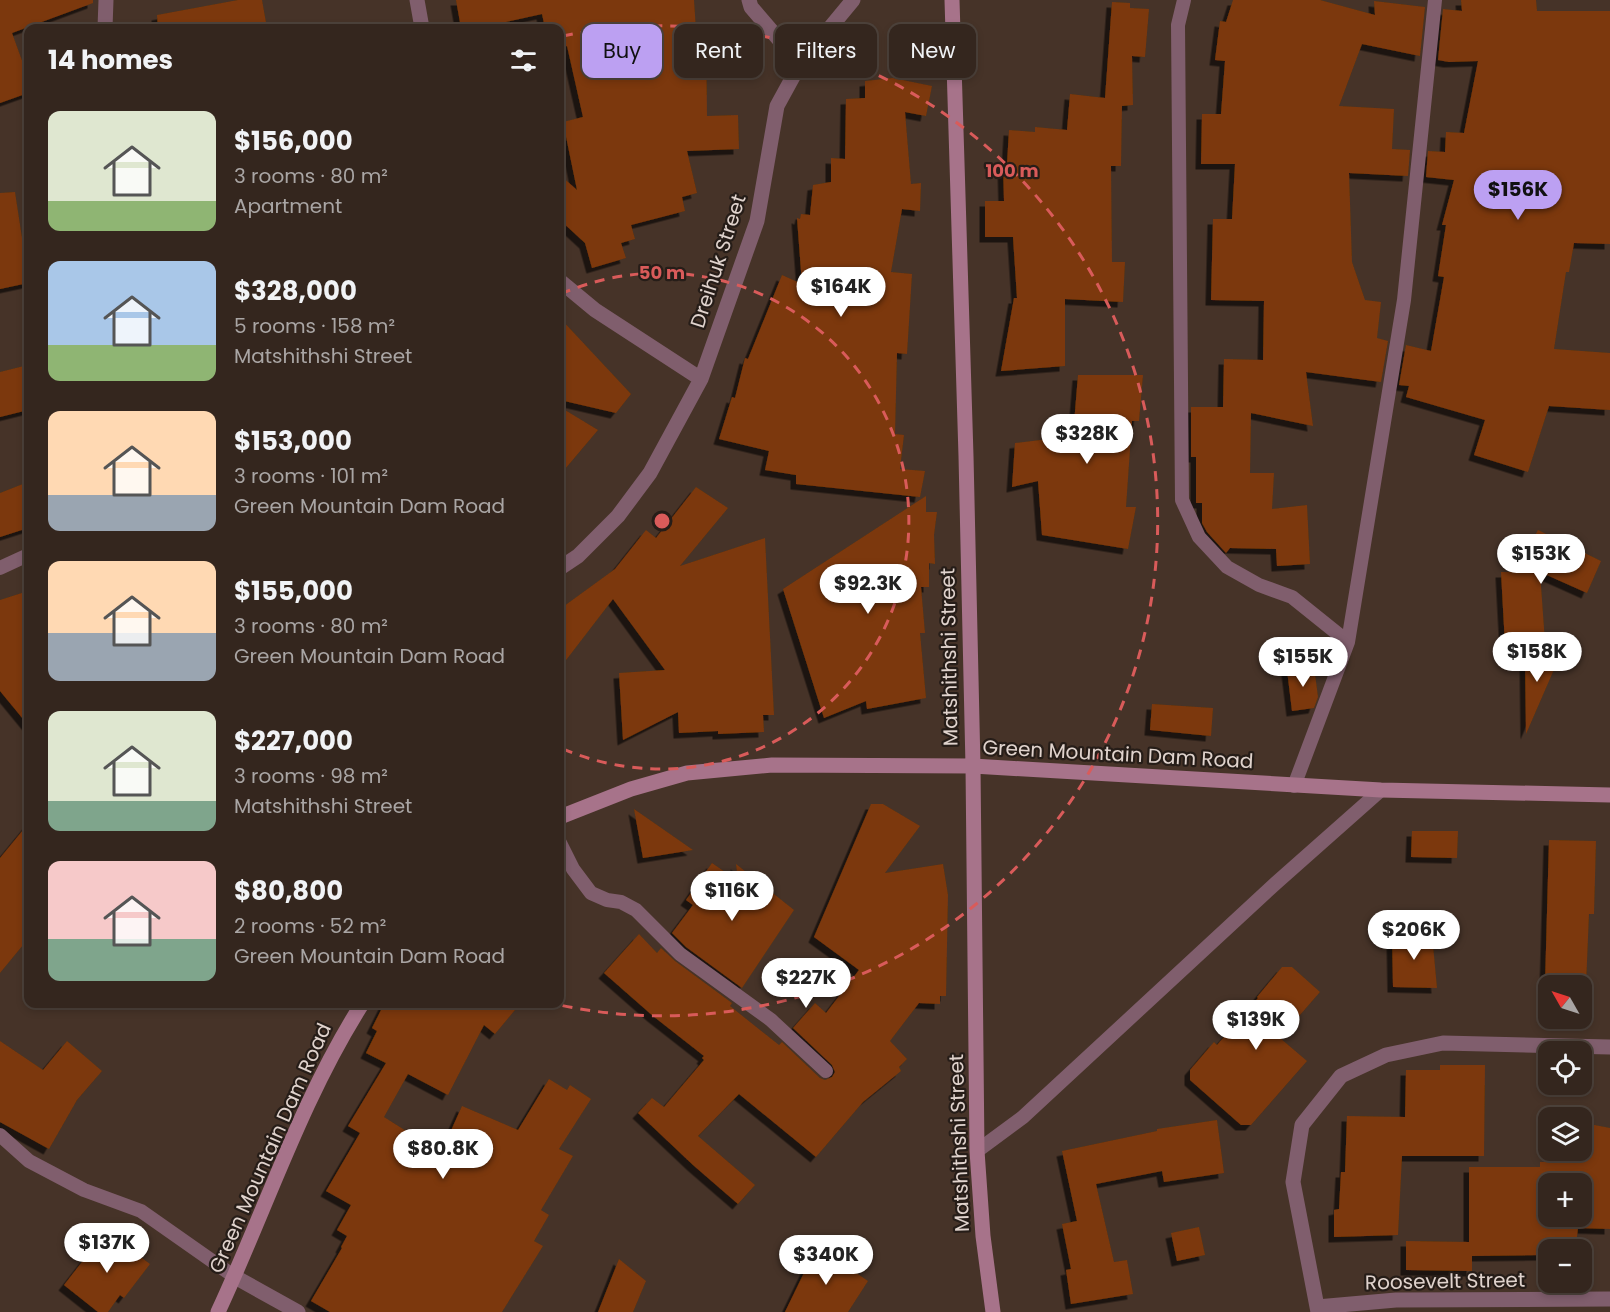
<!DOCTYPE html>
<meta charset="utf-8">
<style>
:root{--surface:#34261e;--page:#3f322b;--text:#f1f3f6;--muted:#a9a5a4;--line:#4e433c;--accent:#bca0f2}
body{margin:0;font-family:Poppins,sans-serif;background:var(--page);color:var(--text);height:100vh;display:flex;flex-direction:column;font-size:22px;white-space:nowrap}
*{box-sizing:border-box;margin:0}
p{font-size:20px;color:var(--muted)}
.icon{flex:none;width:33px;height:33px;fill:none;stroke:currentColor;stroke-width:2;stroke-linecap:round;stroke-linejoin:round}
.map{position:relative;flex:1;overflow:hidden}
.panel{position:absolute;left:24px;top:24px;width:540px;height:984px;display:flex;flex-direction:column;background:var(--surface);border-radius:12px;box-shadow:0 3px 9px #0003,0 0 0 2px var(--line)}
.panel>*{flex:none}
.banner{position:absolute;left:582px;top:24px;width:570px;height:54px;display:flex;gap:12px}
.needle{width:39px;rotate:309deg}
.controls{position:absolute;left:1538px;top:975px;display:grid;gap:12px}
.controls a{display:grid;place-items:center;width:54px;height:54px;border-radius:12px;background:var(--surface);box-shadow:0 3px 9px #0003,0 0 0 2px var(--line);font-size:30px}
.price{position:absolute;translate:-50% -51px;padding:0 14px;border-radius:21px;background:#fff;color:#222;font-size:20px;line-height:39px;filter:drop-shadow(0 2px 3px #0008)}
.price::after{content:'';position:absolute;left:50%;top:36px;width:18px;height:14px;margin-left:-9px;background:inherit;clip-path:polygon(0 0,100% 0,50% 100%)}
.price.active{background:var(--accent);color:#111}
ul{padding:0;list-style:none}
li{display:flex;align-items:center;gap:18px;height:150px;padding:0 24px}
li span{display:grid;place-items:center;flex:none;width:168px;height:120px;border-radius:12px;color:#555}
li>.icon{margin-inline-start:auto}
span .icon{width:72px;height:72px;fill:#fffc;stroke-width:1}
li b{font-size:26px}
h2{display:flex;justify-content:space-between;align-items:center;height:72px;padding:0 24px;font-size:26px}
.tag{padding:0 21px;border-radius:12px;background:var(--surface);box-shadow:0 3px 9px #0003,0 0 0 2px var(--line);font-size:21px;line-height:54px}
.tag.active{background:var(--accent);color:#111}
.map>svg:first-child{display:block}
</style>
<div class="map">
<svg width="1610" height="1312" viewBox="0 0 1610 1312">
<defs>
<filter id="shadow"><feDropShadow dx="-5.5" dy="5.5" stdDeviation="0" flood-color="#0009"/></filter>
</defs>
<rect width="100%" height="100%" fill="#463328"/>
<path fill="#7b3809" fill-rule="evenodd" filter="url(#shadow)" d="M0,0H93V3L12,33L28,77V93L0,103Z
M238,0H262L267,28H158L157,15Z
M456,0H694L696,30L706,22L707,116L738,115L739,149L687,151L697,193L682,197L685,211L631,225L635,239L621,243L626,258L592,268L585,243L560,220V175L577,190L563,122L583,117L567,46L560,48V28H545L542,14L479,28H461Z
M1233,0H1320L1375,15L1374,1L1425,7L1420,56L1362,44L1339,106L1394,109L1392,149L1410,150L1408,176L1349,173L1352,262L1365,300L1381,302L1377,338L1388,341L1381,382L1306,372L1313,426L1251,413L1250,473H1274L1272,509L1307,505L1310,564L1277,566L1276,549L1230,548L1226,553L1207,532L1202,523V503H1196V457H1191V407H1223L1224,359L1263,360L1264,301L1211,300L1213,219H1232L1235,164H1201L1202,114H1221L1225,61L1215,60L1220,21L1226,22Z
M1461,0H1536L1537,11H1610V244L1574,243L1569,272H1566L1554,349L1610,353V410L1549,406L1528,472L1474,455L1485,420L1406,397L1409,386L1399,385L1406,345L1431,351L1444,277L1438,276L1446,225H1442L1454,180L1426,177L1428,151L1445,152L1446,132L1464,133L1478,61L1449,62L1438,60L1443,9L1462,11Z
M1112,2L1130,3V8L1149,9L1145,57L1132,56L1133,105L1122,106L1121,166H1111L1112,262H1125L1123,302L1065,299V366L1001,371L1014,298H1017L1013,237H985V201H1004L1003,164H1007L1009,130L1035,132V127L1067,130L1070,94L1105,98Z
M893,78L932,86L926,116L905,112L911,184L921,183L920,211L902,209L891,272L912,274L907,354L897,353L895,434L904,435L900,469L925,471L920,497L796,484V475L765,470L769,451L719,439L732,397L735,398L745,358L748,359L782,275L802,284L797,218L800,219L801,214L810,215L813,185L831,182V158L845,159L846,99L865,98V81Z
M15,192L24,251L28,250V283L0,289V193Z
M560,318L631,394L616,413L560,400Z
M28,365V410L0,417V372Z
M1078,375H1143L1139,421H1132L1126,507H1136L1128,549L1042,535L1038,481L1012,487L1015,443L1073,436Z
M560,407L598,430L560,475Z
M28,482V528L0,537V493Z
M696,487L728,508L680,566L765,538L774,715H763L764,732L718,734V731L679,733L678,712L623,740L619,673L665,670L613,599L560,668V609L615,569L646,530L656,538Z
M926,496V512H937L934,535L935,564L929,563V587H921L925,633H920L926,698L867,709L866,701L824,718L783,589Z
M1538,530L1601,561L1587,593L1540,572L1545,642L1505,645L1501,572H1515Z
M28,591V725L0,691V600Z
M1525,658H1559L1526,734Z
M1314,666L1318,697L1314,708L1292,711L1287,670Z
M1152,704L1213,708L1211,736L1150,730Z
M871,804H883L920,826L885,873L943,864L948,895L946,996H940V1004L919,1003L890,1041L907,1059L899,1067L901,1071L863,1102L816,1157L739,1094L698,1136L755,1185L738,1204L693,1165L638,1113L652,1098L664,1107L704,1060L702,1058L704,1056L653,1016L604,973L639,934L657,953L661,948L675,961L732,1003L730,1006L779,1045L782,1042L820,1078L825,1080L832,1077L835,1072L832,1065L793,1028L815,1003L826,1013L859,970L814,937Z
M634,809L693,850L643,858Z
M28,824V939L0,973V858Z
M1412,831H1458L1457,858L1411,857Z
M1549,840L1596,841L1594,914H1589L1586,986L1545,985Z
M712,863L738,881L736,864L794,910L742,988L686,947L672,933L693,905L686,900Z
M1392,934H1432L1437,988L1393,987Z
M1282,967H1292L1320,992L1280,1038L1307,1061L1251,1125H1241L1190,1080V1070L1214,1042L1217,1045L1258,998L1257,997Z
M384,1004H520L495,1034L484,1025L448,1095L408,1074L384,1117L441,1153L462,1106L518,1130L549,1079L567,1090L570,1085L591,1099L559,1149L573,1156L541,1210L549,1215L534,1241L543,1246L502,1312H330L311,1301L342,1248L341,1247L347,1236L337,1230L351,1205L326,1191L360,1133L348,1126L386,1063L366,1053L377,1031L372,1028Z
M0,1041L43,1070L67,1041L102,1071L77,1100L49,1149L0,1122Z
M1440,1065H1485L1484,1156H1402L1398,1235L1334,1237V1210L1339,1209L1341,1172H1345L1347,1116L1405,1117L1406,1070H1440Z
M1553,1109H1583L1584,1123L1610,1128V1229L1578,1228L1576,1245L1555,1243V1250H1548V1255L1472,1256V1271L1406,1270V1241L1469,1242V1167H1540V1162H1553V1150H1581V1118H1553ZM1548,1184H1581V1216H1548Z
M1217,1120L1224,1173L1164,1182L1162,1171L1096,1184L1114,1262L1127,1260L1133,1294L1071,1304L1066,1270L1071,1269L1062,1224L1077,1221L1062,1151L1157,1131V1129Z
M1199,1227L1205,1255L1177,1261L1171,1233Z
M106,1231L150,1264L124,1298L120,1295L108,1312H98L64,1285Z
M817,1246L868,1281L848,1312H785Z
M619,1259L646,1281L633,1312H598Z"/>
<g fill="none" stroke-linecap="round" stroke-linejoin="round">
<path stroke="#805e6d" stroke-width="14" d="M1184,0L1178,25L1182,500L1199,537L1227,567L1259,585L1292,597L1348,642
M0,568L28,555
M1294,786L1348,642L1404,300L1435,0
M560,843L573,869L591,893L607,900L621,902L636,910L680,954L771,1020L826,1071
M0,1135L29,1161L84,1190L141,1211L235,1277
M977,1151L1023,1117L1276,883L1381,790"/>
<path stroke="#805e6d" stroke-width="15" d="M417,0L422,28
M749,0L751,7L800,64
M105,28L106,0
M560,281L595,310L701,379
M560,568L578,556L618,516L650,473L701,379L757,221L777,106L800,64L853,0
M235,1277L298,1312
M1317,1307L1396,1300L1610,1299
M1318,1312L1293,1182L1302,1125L1341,1076L1386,1055L1443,1043L1610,1047"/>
<path stroke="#a7738a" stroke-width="15" d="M952,0L966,456L973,766L977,1151L983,1236L993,1312
M560,817L631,789L687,773L772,765L973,766L1381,790L1610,795
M218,1312C266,1209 301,1100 362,1004"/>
</g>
<g fill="none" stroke="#d95b5a" stroke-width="3" stroke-dasharray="10 8">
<path d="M561 294A248 248 0 1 1 561 748"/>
<path d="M563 36A495 495 0 1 1 555 1004"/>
</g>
<g text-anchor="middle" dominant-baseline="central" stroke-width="4.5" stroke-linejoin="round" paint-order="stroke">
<g font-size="20" fill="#e0d3cd" stroke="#261d18">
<text transform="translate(718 261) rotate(-72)">Dreihuk Street</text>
<text transform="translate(949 657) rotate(-91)">Matshithshi Street</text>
<text transform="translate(1118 754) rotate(3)">Green Mountain Dam Road</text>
<text transform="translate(959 1143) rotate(-92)">Matshithshi Street</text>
<text transform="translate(270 1148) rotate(-66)">Green Mountain Dam Road</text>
<text transform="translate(1445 1281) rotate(-1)">Roosevelt Street</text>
</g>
</g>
<circle cx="662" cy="521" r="9" fill="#d95b5a" stroke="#261d18" stroke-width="3"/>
<g font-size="18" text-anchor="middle" font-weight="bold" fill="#d95b5a" stroke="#261d18" stroke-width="4.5" stroke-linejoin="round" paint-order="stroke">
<text x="1012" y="177">100 m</text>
<text x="662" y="279">50 m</text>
</g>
</svg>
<div class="controls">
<a><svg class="needle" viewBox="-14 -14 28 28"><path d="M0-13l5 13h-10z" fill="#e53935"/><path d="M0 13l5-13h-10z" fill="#a9a5a4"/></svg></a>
<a><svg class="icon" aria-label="locate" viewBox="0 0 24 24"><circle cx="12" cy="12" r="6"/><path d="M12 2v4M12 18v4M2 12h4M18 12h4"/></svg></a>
<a><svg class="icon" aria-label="layers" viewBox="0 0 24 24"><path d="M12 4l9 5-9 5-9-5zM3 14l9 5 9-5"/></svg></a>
<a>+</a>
<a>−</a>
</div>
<b class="price active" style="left:1518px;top:221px">$156K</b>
<b class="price" style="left:841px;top:318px">$164K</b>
<b class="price" style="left:1087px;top:465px">$328K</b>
<b class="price" style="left:1541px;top:585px">$153K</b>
<b class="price" style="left:868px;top:615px">$92.3K</b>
<b class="price" style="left:1537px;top:683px">$158K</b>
<b class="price" style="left:1303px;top:688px">$155K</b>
<b class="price" style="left:732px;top:922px">$116K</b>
<b class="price" style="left:1414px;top:961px">$206K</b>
<b class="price" style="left:806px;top:1009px">$227K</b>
<b class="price" style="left:1256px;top:1051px">$139K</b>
<b class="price" style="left:443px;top:1180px">$80.8K</b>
<b class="price" style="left:107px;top:1274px">$137K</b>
<b class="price" style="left:826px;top:1286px">$340K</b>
<div class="banner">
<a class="tag active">Buy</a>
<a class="tag">Rent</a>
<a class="tag">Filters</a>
<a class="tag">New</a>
</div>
<section class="panel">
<h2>14 homes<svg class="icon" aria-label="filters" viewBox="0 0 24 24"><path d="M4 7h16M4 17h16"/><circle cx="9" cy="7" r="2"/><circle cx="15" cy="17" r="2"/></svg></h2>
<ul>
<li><span style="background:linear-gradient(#dfe7d0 75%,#8fb573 0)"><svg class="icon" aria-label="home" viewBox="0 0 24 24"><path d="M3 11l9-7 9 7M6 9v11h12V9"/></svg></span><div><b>$156,000</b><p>3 rooms · 80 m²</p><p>Apartment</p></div></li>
<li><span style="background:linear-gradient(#a9c7e8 70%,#8fb573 0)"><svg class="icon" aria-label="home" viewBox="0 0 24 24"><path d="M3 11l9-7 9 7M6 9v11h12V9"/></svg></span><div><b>$328,000</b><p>5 rooms · 158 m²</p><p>Matshithshi Street</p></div></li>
<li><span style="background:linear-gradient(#ffd9b3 70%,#9aa5b1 0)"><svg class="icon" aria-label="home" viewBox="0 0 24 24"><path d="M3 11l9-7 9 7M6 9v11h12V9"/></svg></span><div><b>$153,000</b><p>3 rooms · 101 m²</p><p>Green Mountain Dam Road</p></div></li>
<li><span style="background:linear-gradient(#ffd9b3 60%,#9aa5b1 0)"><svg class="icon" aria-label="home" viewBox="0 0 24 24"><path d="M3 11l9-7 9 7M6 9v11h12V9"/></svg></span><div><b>$155,000</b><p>3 rooms · 80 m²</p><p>Green Mountain Dam Road</p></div></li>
<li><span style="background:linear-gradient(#dfe7d0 75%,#7fa58c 0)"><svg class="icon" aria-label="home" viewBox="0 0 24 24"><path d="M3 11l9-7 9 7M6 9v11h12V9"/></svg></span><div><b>$227,000</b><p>3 rooms · 98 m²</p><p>Matshithshi Street</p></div></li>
<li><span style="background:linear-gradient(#f6c9c9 65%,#7fa58c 0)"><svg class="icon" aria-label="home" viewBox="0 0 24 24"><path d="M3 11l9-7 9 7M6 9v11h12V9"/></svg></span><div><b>$80,800</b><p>2 rooms · 52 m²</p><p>Green Mountain Dam Road</p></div></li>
</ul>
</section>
</div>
